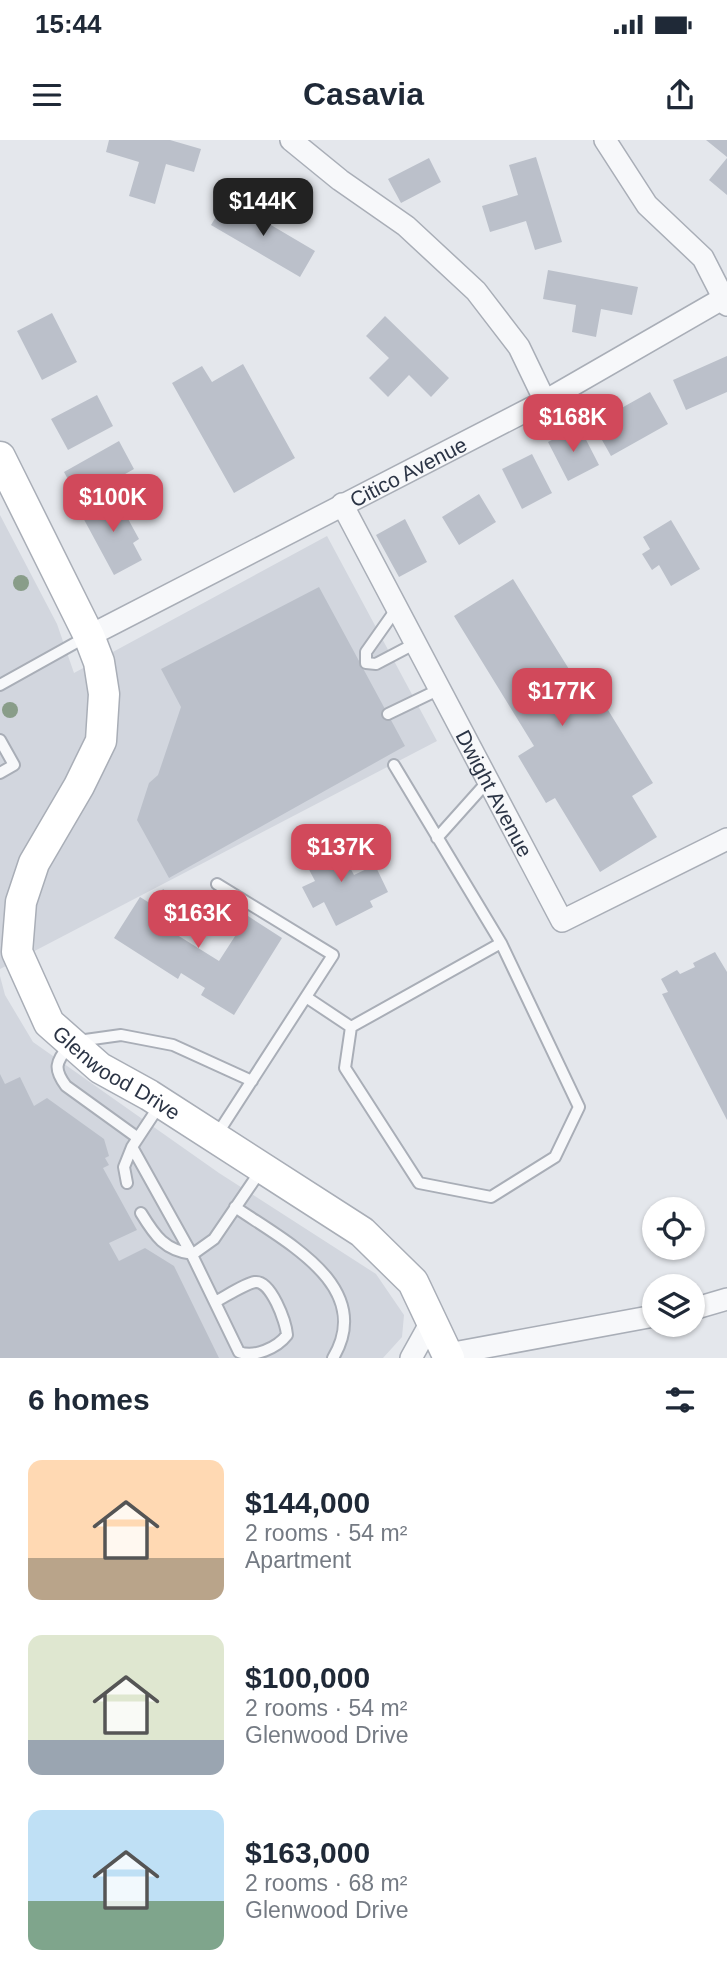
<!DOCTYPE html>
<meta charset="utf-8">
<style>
:root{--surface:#fff;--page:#f2f2f3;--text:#1f2937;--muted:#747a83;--accent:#d1495b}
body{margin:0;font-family:Arial,sans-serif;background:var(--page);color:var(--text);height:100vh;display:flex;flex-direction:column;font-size:26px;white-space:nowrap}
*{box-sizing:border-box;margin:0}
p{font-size:23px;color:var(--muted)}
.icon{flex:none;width:38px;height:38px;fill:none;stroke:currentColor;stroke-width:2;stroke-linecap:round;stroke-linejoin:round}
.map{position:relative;height:1218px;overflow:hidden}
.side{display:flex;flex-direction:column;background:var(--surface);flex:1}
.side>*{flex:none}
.fabs{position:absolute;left:642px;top:1057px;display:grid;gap:14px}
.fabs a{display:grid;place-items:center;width:63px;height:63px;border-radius:50%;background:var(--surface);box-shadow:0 2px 5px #0004;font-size:35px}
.price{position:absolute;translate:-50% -60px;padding:0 16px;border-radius:14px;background:var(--accent);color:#fff;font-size:23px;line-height:46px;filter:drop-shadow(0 2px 4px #0008)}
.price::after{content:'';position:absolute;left:50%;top:42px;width:21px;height:16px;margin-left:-10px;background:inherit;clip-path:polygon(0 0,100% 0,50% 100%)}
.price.current{background:#222;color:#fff}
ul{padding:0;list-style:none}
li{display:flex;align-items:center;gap:21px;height:175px;padding:0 28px}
li span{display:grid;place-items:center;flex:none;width:196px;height:140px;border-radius:14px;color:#555}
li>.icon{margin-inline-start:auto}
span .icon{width:84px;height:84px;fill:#fffc;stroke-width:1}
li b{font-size:30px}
h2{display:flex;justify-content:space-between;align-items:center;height:84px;padding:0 28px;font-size:30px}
.status{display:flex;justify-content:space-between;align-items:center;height:49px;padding:0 35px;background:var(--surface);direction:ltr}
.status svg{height:19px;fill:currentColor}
header{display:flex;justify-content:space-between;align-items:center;height:91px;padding:0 28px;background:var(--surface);font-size:32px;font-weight:700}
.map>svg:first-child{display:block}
</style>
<div class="status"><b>15:44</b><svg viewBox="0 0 49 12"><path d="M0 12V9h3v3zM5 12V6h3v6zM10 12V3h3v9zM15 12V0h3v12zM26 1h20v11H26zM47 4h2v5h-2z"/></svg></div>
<header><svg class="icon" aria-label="menu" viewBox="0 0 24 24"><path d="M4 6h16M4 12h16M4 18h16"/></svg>Casavia<svg class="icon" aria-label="share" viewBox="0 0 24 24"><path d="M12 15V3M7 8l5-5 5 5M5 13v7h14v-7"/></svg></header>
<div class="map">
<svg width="727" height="1218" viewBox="0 0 727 1218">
<rect width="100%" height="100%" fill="#e4e7ec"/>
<path fill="#d2d6de" d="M0,375L57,484L74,533L327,396L437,601L0,829Z
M0,836L5,855L33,902L219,1033L376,1134L404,1175L402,1197L383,1218H0Z"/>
<path fill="#bbc0ca" d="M109,0H170L201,9L194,32L166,24L155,64L129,56L139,22L106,12Z
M706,0H727V17Z
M536,17L562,102L535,110L526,81L490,92L482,66L518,55L509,25Z
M429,18L441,42L401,63L388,39Z
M727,18V55L709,40Z
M227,59L315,111L300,137L211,85Z
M548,130L638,147L632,175L601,169L596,197L572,192L576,165L543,159Z
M52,173L77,222L42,240L17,191Z
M385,176L449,238L431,257L409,235L388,257L369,238L389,218L366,196Z
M727,216V252L686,270L673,240Z
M243,224L295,318L234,353L172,243L202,226L212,242Z
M650,252L668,284L611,316L593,284Z
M97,255L113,286L68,310L51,279Z
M579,286L599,325L568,341L548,302Z
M119,301L134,329L79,360L64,332Z
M532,314L552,353L522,369L502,329Z
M479,354L496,382L459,405L442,377Z
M115,355L139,399L133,403L142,420L114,435L81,374Z
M405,379L427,422L399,437L376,395Z
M671,380L700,429L671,446L659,425L652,430L642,414L650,409L643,397Z
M513,439L590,563L600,557L653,643L632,656L657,697L600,732L555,658L546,663L518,616L534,606L454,476Z
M319,447L405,606L169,738L137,680L149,643L158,635L181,567L161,529Z
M335,699L354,735L375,725L388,752L370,761L373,767L336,786L324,762L313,768L302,747L315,741L302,716Z
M163,749L191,767L174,793L219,821L248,776L282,798L234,875L201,855L205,848L181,833L178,839L114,798L140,757L153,765Z
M715,812L727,832V980L662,854L668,852L661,839L677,830L680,834L695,827L693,823Z
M0,934L5,944L20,937L34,966L47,958L104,999L109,1016L105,1018L109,1025L103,1028L137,1090L109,1103L119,1121L145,1108L174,1126L219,1218H0Z"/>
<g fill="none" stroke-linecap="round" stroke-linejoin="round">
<g stroke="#a9aeb7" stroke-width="14">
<path id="lane" d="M397,468L366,512V523L376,524L416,503
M0,545L86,497
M388,574L440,549
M0,600L14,625L0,633
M394,625L501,803
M437,698L488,641
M306,857L351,887L345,928L419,1043L491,1057L555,1017L579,967L501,803L351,887
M216,996L333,815L217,744
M138,998L66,946C51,926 58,921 71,902L121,895L173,905L252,941
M132,1007L191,1113L239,1212C254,1218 277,1208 287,1195C286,1182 271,1140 255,1142C244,1144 225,1157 215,1162
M127,1043L124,1027L132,1007L159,966
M235,1067C284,1101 376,1146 333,1218
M141,1073C155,1096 165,1111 193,1114L214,1099L261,1030"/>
</g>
<g stroke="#a9aeb7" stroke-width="24">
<g id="street">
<path d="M291,0L340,40L406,86L476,151L519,207L545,261"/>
<path d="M605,0L647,65L703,118L727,165"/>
<path id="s1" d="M342,364L562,781L727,699"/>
<path id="s2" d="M89,496L545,261L722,159"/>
<path d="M693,1169L727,1159"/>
<path d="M448,1214L654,1176"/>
<path d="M411,1218L431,1182"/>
</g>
</g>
<g stroke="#a9aeb7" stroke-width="33">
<g id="secondary">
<path id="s3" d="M0,317L89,496L99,522L104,554L101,601L79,646L34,723L21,762L17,812L49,883L100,928L149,955L362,1092L413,1142L449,1218"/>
</g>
</g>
<use href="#lane" stroke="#f7f8fa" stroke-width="10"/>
<use href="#street" stroke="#f7f8fa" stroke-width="21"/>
<use href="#secondary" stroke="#fff" stroke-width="30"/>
</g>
<g fill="#899d89">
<circle cx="21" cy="443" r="8"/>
<circle cx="10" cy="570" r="8"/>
</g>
<g text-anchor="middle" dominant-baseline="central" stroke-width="6" stroke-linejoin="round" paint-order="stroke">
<g font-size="21" fill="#2b3445" stroke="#f4f6f9">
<text stroke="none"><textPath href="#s2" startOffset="359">Citico Avenue</textPath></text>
<text stroke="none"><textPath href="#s1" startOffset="327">Dwight Avenue</textPath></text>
<text stroke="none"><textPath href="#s3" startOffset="700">Glenwood Drive</textPath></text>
</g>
</g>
</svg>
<div class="fabs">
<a><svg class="icon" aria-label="locate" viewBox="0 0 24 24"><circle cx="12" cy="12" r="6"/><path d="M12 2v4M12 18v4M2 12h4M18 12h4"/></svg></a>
<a><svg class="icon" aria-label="layers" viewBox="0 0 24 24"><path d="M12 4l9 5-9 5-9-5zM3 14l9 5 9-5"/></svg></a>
</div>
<b class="price current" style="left:263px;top:98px">$144K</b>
<b class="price" style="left:573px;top:314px">$168K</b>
<b class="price" style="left:113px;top:394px">$100K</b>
<b class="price" style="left:562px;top:588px">$177K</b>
<b class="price" style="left:341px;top:744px">$137K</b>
<b class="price" style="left:198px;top:810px">$163K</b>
</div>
<section class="side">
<h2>6 homes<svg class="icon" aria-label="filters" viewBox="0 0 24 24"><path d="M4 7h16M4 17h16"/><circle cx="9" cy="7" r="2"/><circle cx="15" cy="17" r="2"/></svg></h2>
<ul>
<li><span style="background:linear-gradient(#ffd9b3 70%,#b9a48a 0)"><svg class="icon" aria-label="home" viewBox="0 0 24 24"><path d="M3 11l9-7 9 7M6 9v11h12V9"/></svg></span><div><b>$144,000</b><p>2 rooms · 54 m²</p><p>Apartment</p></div></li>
<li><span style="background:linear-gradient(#dfe7d0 75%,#9aa5b1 0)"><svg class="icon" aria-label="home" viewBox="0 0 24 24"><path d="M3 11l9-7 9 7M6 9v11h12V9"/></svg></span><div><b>$100,000</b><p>2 rooms · 54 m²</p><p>Glenwood Drive</p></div></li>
<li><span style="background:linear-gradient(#bfe0f5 65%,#7fa58c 0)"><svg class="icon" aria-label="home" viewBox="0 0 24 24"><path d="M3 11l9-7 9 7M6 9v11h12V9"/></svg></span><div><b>$163,000</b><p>2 rooms · 68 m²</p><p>Glenwood Drive</p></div></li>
</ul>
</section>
